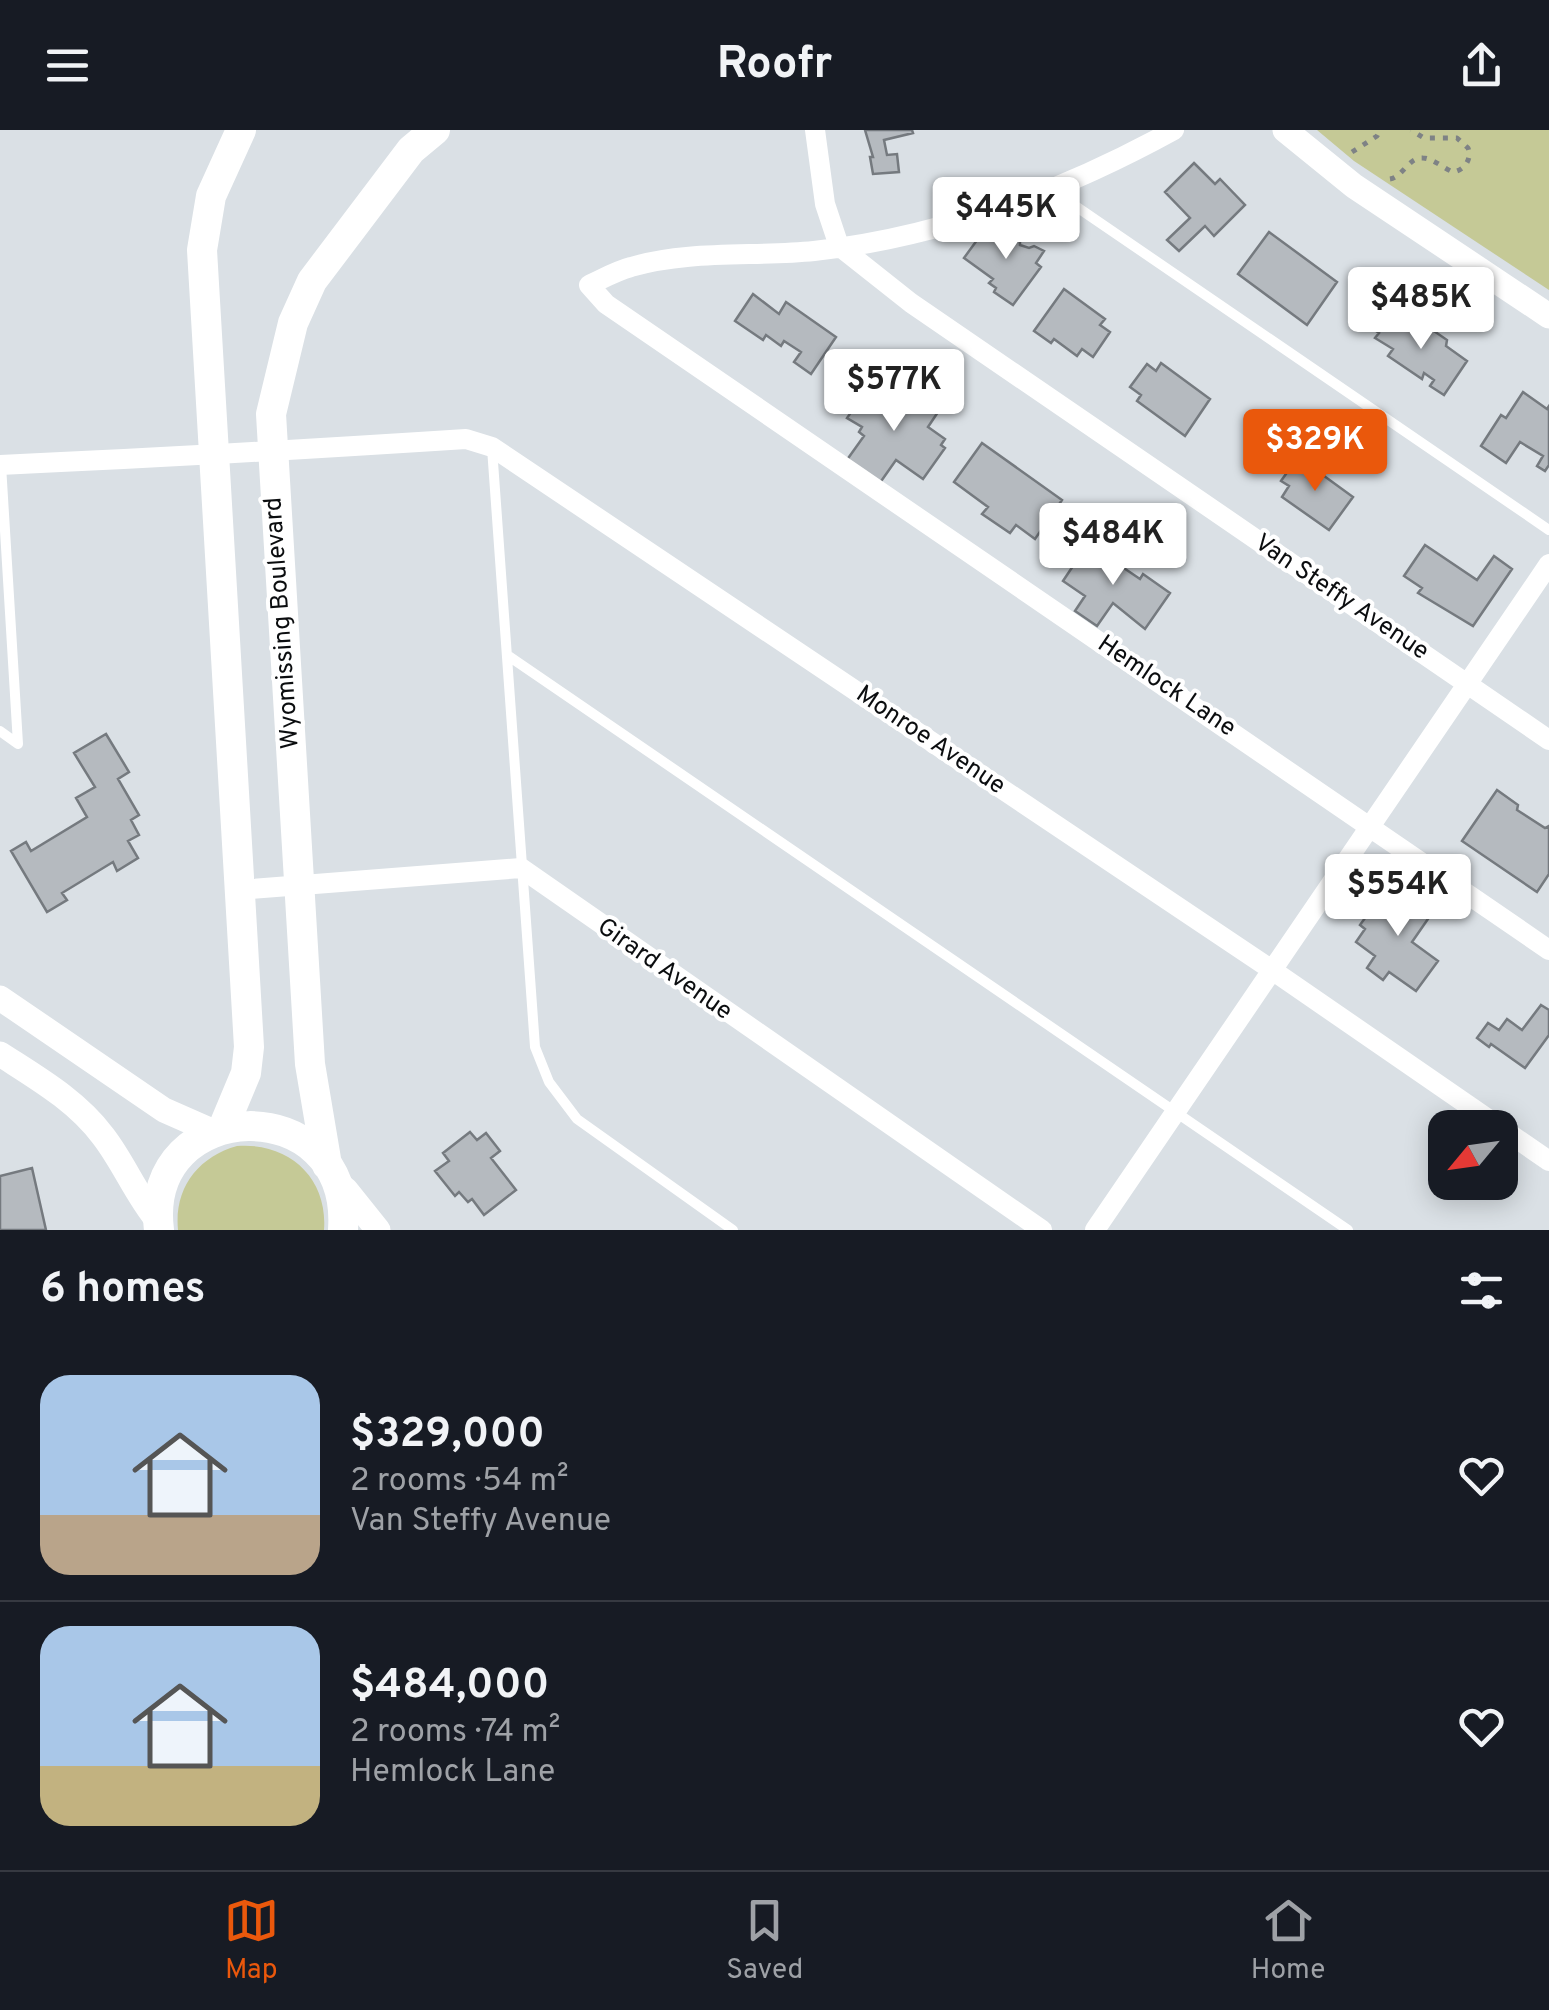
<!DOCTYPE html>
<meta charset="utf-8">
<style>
:root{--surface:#171b24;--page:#20242c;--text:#f1f3f6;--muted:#9ea1a6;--line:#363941;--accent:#ea580c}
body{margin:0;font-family:Overpass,sans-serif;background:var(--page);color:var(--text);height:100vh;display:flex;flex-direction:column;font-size:38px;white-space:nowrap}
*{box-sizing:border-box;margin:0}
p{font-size:32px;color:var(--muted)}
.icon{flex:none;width:55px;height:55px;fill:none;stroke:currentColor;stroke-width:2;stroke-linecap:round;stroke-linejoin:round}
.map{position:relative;height:1100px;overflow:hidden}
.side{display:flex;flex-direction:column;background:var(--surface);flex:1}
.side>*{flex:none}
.needle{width:65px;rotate:241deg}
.controls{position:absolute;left:1428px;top:980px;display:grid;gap:20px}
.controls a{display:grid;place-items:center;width:90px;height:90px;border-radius:20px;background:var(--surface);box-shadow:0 5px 25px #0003;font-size:50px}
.price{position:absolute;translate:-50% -85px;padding:0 22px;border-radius:10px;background:#fff;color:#222;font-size:32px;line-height:65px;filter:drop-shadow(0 2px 5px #0008)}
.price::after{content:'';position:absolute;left:50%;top:60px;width:30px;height:22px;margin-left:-15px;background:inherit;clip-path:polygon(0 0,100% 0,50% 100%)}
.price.active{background:var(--accent);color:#fff}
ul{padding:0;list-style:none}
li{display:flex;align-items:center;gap:30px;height:250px;padding:0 40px}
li+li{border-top:2px solid var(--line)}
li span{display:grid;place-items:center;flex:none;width:280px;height:200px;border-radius:30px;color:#555}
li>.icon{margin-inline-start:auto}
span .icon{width:120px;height:120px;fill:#fffc;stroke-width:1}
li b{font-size:42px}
h2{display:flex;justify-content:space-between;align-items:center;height:120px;padding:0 40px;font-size:42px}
header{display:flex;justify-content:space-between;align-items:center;height:130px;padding:0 40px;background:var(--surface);font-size:45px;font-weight:700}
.dock{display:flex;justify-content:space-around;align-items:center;height:140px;border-top:2px solid var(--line);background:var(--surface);font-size:28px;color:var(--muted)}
.dock a{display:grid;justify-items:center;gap:5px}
.dock .active{color:var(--accent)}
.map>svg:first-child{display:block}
</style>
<header><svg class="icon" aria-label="menu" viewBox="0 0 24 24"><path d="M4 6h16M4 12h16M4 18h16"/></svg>Roofr<svg class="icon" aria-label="share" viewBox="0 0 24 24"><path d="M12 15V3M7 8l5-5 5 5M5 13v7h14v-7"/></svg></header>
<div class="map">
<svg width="1549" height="1100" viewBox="0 0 1549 1100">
<rect width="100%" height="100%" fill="#dae0e5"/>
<path fill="#c5c996" d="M1317,0H1549V160L1354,31Z
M237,1016C289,1012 328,1048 324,1100H178C174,1058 198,1027 237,1016Z"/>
<path fill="#b5babf" stroke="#757a7f" stroke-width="2.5" d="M865,0H912L913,3L884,10L887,25L897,24L899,42L873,44L870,27H873Z
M1194,33L1215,54L1220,49L1245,75L1214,106L1205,96L1179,121L1167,110L1190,88L1165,62Z
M1006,96L1020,106V115L1029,118L1034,116L1044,121L1036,133L1041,137L1013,175L994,162L996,158L989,153L993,149L964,128L980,106Z
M1269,102L1337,152L1307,195L1238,144Z
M1064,159L1105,189L1100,195L1110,202L1093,227L1082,219L1077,226L1054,209L1051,213L1034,201Z
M753,164L779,184L786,172L836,207L811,244L794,232L801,222L784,211L781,216L766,205L763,210L735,191Z
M1384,183L1411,202L1418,190L1447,210L1446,216L1467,231L1444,265L1430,256L1434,250L1424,243L1422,249L1388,226L1393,219L1375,208L1379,203L1373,199Z
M1161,233L1210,269L1185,306L1137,271L1141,265L1130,257L1147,234L1156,241Z
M892,250L938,282L928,297L945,309L941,315L945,318L923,349L896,330L877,357L844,334L864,306L859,302L862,297L847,288L870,255L883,264Z
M1523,262L1547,279L1549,276V335L1545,341L1537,336L1543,326L1520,312L1506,333L1481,316L1501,285L1506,288Z
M982,313L1062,370L1035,409L1016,395L1010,403L982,384L988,377L954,352Z
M1298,327L1353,367L1329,400L1282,367L1289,356L1281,351Z
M1091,409L1116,425L1112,430L1140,449L1143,444L1170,463L1145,499L1113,473L1097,496L1075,481L1085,466L1063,451Z
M1425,415L1477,450L1494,426L1512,439L1473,496L1418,463L1422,458L1404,446Z
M106,604L129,642L118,649L139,685L131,690L139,705L128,711L138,728L117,741L113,732L62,763L67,770L47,782L11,721L26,712L31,721L87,687L76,668L95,657L74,623Z
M1497,660L1518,675L1517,680L1545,698L1549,696V744L1537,762L1462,711Z
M1421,761L1439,773L1412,812L1438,831L1416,861L1389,842L1383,850L1367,838L1375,826L1356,812L1365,799L1360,795L1383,763L1407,780Z
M1541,875L1549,880V905L1525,938L1491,914L1489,917L1477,908L1488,893L1499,900L1507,889L1522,900Z
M470,1002L477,1010L486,1003L500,1021L491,1028L516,1060L484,1085L472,1069L468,1072L459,1062L455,1066L435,1041L449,1031L443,1023Z
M32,1038L46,1100H0V1046Z"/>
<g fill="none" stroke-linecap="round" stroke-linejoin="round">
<path stroke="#7e8285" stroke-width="5" stroke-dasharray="5 8" stroke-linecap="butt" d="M1352,22L1377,6L1380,0
M1390,49C1403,47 1408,27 1423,28C1432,28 1445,39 1453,42C1465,40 1472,29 1468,18L1457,8H1424L1411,0"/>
<path stroke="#fff" stroke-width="10" d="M1052,60L1549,400
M492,318L535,917L549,952L577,989L733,1100
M507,525L1348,1100
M0,601L18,614L1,335"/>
<path stroke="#fff" stroke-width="20" d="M815,0L825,74L839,116L911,173L1549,610
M1174,0C1063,61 941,107 814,121C754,127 689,120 631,137C616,141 602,149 589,155L606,174L1549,820
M0,335C156,328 311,319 466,309L492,317L1272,840L1549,1031
M239,760L521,738L1042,1100
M1095,1100L1549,434"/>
<path stroke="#fff" stroke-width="25" d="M1285,0L1354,56L1549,186
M0,868L164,980L214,1002
M0,924C37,948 76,970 103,1006C124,1033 136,1065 158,1091
M336,1052L346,1060L378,1100"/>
<path stroke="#fff" stroke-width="30" d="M223,998L246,943L249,917L202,120L211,66L241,0
M327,1035L310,934L271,284L293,193L312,151L411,20L435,0
M159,1100C142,965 353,958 343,1100"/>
</g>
<g text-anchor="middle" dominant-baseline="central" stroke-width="8" stroke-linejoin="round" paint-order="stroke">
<g font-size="25" fill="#0b0d0f" stroke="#fff">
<text transform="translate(1341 468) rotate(34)">Van Steffy Avenue</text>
<text transform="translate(283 493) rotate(-94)">Wyomissing Boulevard</text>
<text transform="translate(1166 557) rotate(34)">Hemlock Lane</text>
<text transform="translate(930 611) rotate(34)">Monroe Avenue</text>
<text transform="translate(664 840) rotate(35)">Girard Avenue</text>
</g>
</g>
</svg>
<div class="controls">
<a><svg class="needle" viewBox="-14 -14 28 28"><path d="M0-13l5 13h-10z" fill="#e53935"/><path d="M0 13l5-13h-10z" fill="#9ea1a6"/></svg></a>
</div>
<b class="price" style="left:1006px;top:132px">$445K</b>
<b class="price" style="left:1421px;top:222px">$485K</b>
<b class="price" style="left:894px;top:304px">$577K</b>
<b class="price active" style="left:1315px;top:364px">$329K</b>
<b class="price" style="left:1113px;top:458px">$484K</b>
<b class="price" style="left:1398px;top:809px">$554K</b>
</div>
<section class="side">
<h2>6 homes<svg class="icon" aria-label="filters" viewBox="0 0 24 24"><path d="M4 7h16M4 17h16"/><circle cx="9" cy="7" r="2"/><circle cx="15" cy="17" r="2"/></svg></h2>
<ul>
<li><span style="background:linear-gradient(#a9c7e8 70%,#b9a48a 0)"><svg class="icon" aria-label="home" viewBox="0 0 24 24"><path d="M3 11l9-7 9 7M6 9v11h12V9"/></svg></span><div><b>$329,000</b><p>2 rooms · 54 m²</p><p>Van Steffy Avenue</p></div><svg class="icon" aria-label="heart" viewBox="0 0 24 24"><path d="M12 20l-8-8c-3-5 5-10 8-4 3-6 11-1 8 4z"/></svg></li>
<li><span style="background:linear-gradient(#a9c7e8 70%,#c2b280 0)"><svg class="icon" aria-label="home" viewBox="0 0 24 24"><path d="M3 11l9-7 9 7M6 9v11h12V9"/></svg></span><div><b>$484,000</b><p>2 rooms · 74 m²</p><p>Hemlock Lane</p></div><svg class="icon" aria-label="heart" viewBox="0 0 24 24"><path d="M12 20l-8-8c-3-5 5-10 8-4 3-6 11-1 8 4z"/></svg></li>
</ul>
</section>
<nav class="dock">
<a class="active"><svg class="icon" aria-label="map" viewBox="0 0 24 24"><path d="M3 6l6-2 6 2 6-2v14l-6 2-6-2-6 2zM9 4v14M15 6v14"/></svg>Map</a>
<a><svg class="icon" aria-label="saved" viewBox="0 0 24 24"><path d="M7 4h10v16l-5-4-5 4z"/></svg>Saved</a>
<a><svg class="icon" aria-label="home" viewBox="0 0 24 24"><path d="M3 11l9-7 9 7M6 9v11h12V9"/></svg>Home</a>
</nav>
